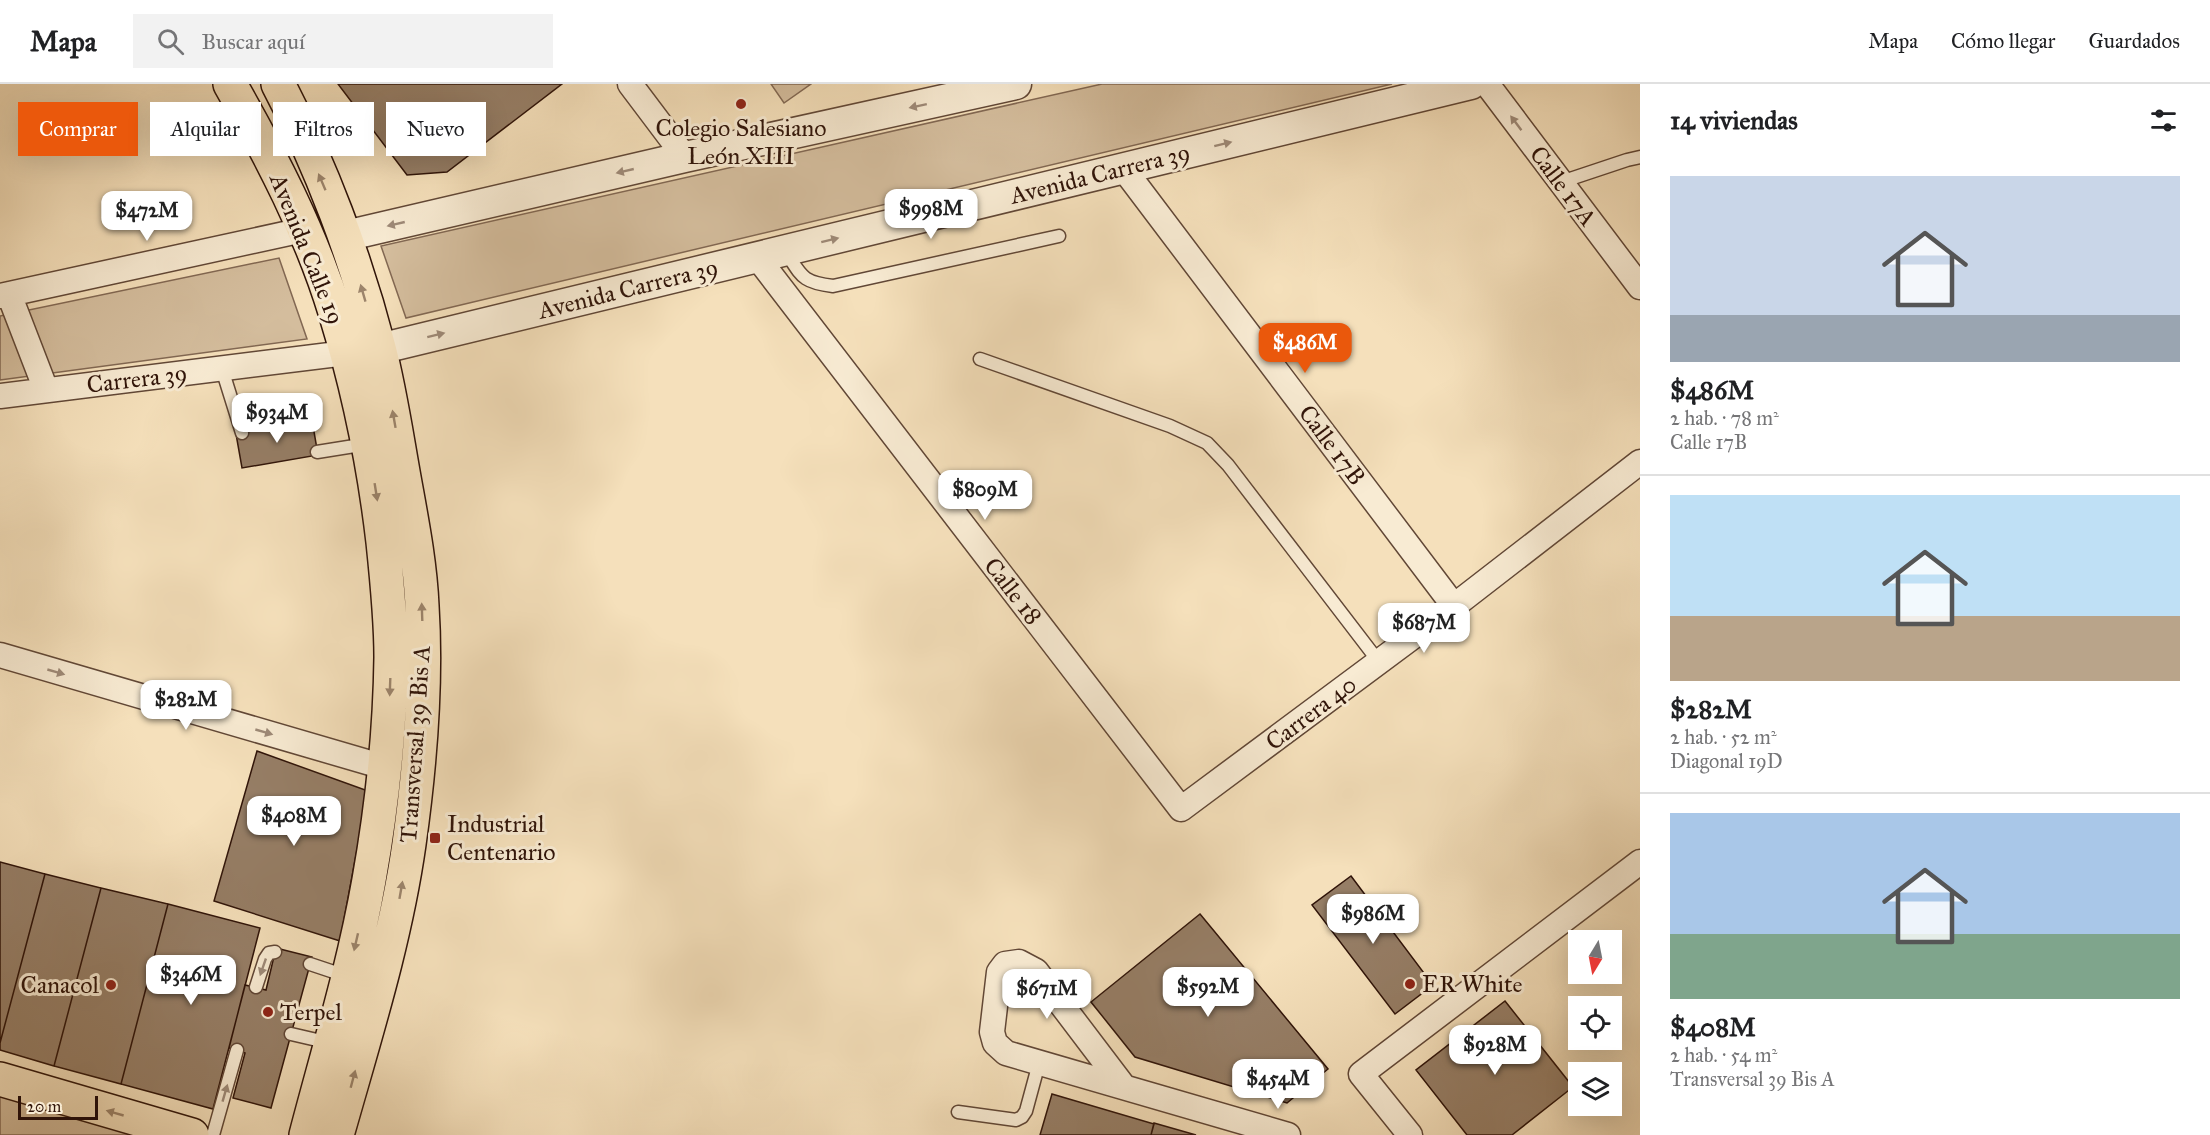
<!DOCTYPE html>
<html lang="es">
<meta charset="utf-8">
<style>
:root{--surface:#fff;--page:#f2f2f2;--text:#202124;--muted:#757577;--line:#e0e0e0;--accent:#ea580c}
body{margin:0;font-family:"IM FELL Great Primer",serif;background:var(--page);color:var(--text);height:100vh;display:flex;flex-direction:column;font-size:22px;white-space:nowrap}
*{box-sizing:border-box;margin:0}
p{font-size:20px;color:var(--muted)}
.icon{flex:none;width:33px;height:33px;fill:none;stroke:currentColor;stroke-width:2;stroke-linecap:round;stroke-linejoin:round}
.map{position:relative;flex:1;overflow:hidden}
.panel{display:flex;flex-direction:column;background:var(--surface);width:570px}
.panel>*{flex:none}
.hud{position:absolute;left:18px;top:18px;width:570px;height:54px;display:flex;gap:12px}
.needle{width:39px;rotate:190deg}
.controls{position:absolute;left:1568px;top:846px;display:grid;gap:12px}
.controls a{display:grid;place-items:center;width:54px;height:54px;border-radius:0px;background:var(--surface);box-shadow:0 6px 24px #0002;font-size:30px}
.scale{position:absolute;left:18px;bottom:15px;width:80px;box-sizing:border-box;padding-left:6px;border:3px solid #301409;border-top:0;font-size:16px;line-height:21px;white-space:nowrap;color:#301409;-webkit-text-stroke:4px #f8ebd3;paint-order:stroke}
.price{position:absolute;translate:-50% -51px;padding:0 14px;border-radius:12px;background:#fff;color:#222;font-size:20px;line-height:39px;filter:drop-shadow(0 2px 3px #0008)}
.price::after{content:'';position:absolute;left:50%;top:36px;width:18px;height:14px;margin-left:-9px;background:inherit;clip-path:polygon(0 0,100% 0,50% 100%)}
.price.selected{background:var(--accent);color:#fff}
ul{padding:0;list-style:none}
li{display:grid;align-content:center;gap:12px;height:318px;padding:0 30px}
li+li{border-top:2px solid var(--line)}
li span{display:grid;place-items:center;height:186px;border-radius:0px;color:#555}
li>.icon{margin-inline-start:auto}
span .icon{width:108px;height:108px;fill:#fffc;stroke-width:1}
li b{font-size:26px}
h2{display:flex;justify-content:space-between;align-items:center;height:72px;padding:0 30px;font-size:26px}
.tag{padding:0 21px;border-radius:0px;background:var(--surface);box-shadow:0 6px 24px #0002;font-size:21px;line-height:54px}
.tag.selected{background:var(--accent);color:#fff}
header{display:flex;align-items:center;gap:36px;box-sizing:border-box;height:84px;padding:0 30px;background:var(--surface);border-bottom:2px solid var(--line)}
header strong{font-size:28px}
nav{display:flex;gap:33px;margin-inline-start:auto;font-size:21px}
.search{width:420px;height:54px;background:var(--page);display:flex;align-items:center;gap:15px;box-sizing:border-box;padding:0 21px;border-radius:0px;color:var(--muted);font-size:22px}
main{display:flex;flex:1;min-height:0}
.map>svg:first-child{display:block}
</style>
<header>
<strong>Mapa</strong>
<div class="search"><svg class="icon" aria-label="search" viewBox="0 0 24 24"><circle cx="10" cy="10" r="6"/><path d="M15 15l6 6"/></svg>Buscar aquí</div>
<nav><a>Mapa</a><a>Cómo llegar</a><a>Guardados</a></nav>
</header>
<main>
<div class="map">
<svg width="1640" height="1051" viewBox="0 0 1640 1051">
<rect width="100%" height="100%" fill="#f5e0bb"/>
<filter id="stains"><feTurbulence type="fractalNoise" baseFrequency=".00333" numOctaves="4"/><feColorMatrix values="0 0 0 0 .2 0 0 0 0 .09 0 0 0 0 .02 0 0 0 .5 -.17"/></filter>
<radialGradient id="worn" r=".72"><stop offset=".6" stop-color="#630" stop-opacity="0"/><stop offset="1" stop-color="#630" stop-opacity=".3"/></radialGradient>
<path fill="#d4bd9d" stroke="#826853" stroke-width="1.5" d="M771,0H811L784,19Z
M1102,0H1392L406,234L381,162Z
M279,174L307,255L0,296V232Z
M0,1010L144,1051H0Z"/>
<path fill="#967e66" stroke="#301409" stroke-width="1.5" d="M338,0H562L447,88L407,91Z
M312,336L318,371L242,384L236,350Z
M257,667L368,707L340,857L214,817Z
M0,778L45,790L0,959Z
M45,790L101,804L54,982L0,966V959Z
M1351,792L1433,901L1395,930L1312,821Z
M101,804L168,820L121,1000L54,982Z
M168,820L260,844L213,1025L121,1000Z
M1200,830L1328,985L1287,1019L1135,973L1091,918Z
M276,864L312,873L271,1024L233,1014L245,969L229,964L245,901L266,906Z
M1505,917L1573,1003L1512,1051H1467L1416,986Z
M1052,1010L1154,1040L1151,1051H1040Z
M1154,1039L1196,1051H1151Z"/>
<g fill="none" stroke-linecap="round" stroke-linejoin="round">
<g stroke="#614736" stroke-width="15">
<path id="service" d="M1561,98L1627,76L1640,73
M785,167C802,192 801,198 833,202L1059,152
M980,275L1170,342L1207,359L1228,381L1379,578
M222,285L242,349
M317,368L367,360
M310,880L346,892
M256,903L265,875L269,869L275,868
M291,950L330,959
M958,1028L1016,1036L1022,1033L1026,1027L1039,979
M213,1051L237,966"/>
</g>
<g stroke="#614736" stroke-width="27">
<path id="minor" d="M630,0L685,73
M1487,0L1640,203
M1123,84L1454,522
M757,173L1181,725L1454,522L1640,378
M9,210L46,306
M0,212L303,146
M0,312L346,269
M0,571L384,683
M1124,1003L1036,887L1019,878L1005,880L999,888L992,948L995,959L1006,969L1288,1051
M1410,1051L1361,990L1640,778"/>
</g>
<g stroke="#614736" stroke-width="33">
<path id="tertiary" d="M345,152L685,73L1016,0
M379,265L1471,0"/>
</g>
<g stroke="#301409" stroke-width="36">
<path id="primary" d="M230,0C271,72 311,149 335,228C358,303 374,380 383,458C387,496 391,535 391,573C390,647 382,723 369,796C354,882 328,967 306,1051
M278,0C321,81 356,175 379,264C389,303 395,342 402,382C410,428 420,475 422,522C427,601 420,682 409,760C395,859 364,955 337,1051"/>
</g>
<g stroke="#301409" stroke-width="36">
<path id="trunk" d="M0,995L192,1051"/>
</g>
<use href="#service" stroke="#f8ebd3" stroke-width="12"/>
<use href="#minor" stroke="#f8ebd3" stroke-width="24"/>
<use href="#tertiary" stroke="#f8ebd3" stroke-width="30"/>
<use href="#primary" stroke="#f5e0bb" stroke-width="33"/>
<use href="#trunk" stroke="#f5e0bb" stroke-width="33"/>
</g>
<defs><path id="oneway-solid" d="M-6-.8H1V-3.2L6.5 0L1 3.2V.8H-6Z" transform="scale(1.5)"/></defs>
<g fill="#9e8a78">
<use href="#oneway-solid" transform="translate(918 22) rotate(168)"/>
<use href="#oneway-solid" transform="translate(1516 39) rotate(-127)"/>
<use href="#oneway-solid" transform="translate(1223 60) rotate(-14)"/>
<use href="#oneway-solid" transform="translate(625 87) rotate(167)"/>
<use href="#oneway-solid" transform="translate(396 140) rotate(167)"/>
<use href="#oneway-solid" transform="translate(830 156) rotate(-14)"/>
<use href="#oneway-solid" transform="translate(436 251) rotate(-14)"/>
<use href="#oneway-solid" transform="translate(56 588) rotate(16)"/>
<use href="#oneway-solid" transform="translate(264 648) rotate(16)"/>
<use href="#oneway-solid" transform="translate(263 883) rotate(109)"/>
<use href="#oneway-solid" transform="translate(225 1009) rotate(-74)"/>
</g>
<g fill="#9c846b">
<use href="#oneway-solid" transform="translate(322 98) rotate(-113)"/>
<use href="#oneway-solid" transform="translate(363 209) rotate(-106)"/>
<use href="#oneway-solid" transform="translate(394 335) rotate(-100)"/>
<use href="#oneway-solid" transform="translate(376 408) rotate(81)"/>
<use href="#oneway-solid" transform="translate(422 528) rotate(-92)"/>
<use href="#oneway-solid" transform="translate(390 603) rotate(92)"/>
<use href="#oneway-solid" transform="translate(401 806) rotate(-80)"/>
<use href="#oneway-solid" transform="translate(356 858) rotate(103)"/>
<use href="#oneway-solid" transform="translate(353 995) rotate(-75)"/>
<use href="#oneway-solid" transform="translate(115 1029) rotate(-164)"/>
</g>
<g fill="#8f2418" stroke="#f8ebd3" stroke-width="2">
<circle cx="741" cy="20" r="6"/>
<rect x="429" y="748" width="12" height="12" rx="3"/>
<circle cx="1410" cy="900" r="6"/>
<circle cx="111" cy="901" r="6"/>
<circle cx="268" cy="928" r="6"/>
</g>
<g text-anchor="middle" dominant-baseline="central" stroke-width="6" stroke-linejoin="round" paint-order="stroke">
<g font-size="24" fill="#301409" stroke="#f8ebd3" text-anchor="start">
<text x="741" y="44" text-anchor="middle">Colegio Salesiano<tspan x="741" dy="28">León XIII</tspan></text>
<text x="447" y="740">Industrial<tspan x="447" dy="28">Centenario</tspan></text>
<text x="1422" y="900">ER White</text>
<text x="99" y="901" text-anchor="end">Canacol</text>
<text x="280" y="928">Terpel</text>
</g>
<g font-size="24" fill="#301409" stroke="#f8ebd3">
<text transform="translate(1100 90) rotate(-14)">Avenida Carrera 39</text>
<text transform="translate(1563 102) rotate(53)">Calle 17A</text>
<text transform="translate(307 165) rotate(68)">Avenida Calle 19</text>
<text transform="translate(628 205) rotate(-14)">Avenida Carrera 39</text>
<text transform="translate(137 295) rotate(-7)">Carrera 39</text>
<text transform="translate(1332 361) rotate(53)">Calle 17B</text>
<text transform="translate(1013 507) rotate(52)">Calle 18</text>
<text transform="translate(1311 629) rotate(-37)">Carrera 40</text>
<text transform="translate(415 660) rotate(-86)">Transversal 39 Bis A</text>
</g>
</g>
<rect width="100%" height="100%" filter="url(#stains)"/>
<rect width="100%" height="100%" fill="url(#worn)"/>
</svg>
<div class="controls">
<a><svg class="needle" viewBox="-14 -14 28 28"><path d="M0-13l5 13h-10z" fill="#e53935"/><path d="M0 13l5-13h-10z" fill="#757577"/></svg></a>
<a><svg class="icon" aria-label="locate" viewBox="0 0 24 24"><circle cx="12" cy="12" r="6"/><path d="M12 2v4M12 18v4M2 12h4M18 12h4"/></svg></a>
<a><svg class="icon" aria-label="layers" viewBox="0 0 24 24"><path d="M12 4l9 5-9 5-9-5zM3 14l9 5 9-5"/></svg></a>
</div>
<div class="scale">20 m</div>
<b class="price" style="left:931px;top:156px">$998M</b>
<b class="price" style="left:147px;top:158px">$472M</b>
<b class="price selected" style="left:1305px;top:290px">$486M</b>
<b class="price" style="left:277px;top:360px">$934M</b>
<b class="price" style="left:985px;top:437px">$809M</b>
<b class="price" style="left:1424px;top:570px">$687M</b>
<b class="price" style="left:186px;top:647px">$282M</b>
<b class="price" style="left:294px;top:763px">$408M</b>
<b class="price" style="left:1373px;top:861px">$986M</b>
<b class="price" style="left:191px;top:922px">$346M</b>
<b class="price" style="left:1208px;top:934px">$592M</b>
<b class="price" style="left:1047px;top:936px">$671M</b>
<b class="price" style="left:1495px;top:992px">$928M</b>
<b class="price" style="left:1278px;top:1026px">$454M</b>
<div class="hud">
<a class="tag selected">Comprar</a>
<a class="tag">Alquilar</a>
<a class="tag">Filtros</a>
<a class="tag">Nuevo</a>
</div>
</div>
<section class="panel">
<h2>14 viviendas<svg class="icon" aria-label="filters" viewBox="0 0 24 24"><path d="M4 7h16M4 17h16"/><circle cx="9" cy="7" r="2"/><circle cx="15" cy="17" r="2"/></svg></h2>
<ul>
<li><span style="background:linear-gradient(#c9d6e8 75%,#9aa5b1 0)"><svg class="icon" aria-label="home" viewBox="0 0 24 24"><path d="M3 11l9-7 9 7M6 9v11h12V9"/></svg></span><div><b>$486M</b><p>2 hab. · 78 m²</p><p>Calle 17B</p></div></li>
<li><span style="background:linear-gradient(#bfe0f5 65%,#b9a48a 0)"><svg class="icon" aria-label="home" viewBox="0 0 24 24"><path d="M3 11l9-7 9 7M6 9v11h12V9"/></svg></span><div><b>$282M</b><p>2 hab. · 52 m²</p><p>Diagonal 19D</p></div></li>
<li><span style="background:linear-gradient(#a9c7e8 65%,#7fa58c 0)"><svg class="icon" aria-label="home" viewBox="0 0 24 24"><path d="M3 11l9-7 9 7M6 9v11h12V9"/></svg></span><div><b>$408M</b><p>2 hab. · 54 m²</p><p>Transversal 39 Bis A</p></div></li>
</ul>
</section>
</main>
